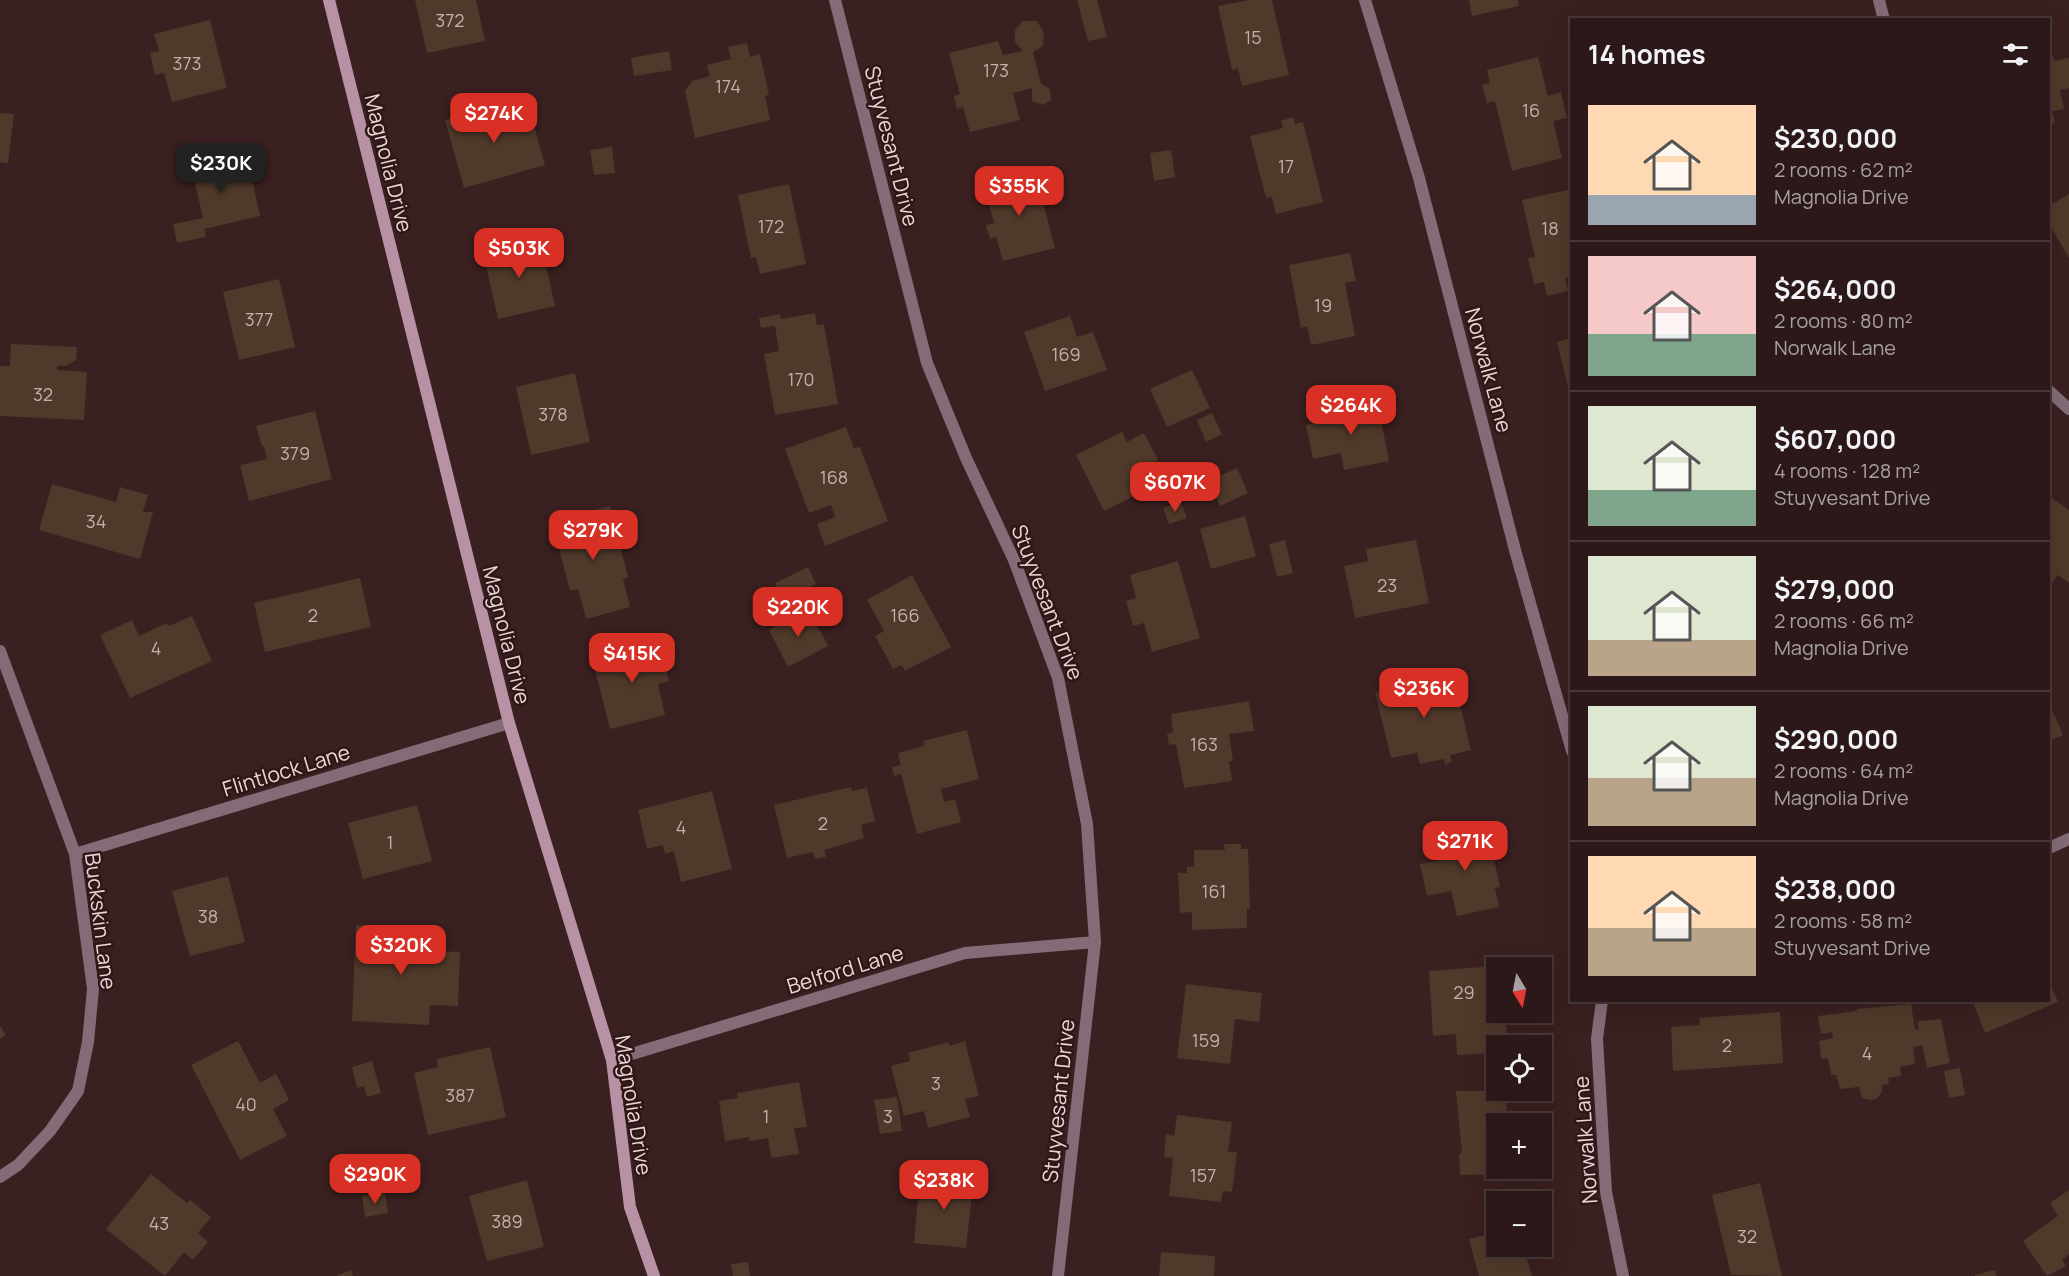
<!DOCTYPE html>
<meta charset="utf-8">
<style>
:root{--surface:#2c1818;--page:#382525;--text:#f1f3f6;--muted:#a6a0a2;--line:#483737;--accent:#d93025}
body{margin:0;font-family:Manrope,sans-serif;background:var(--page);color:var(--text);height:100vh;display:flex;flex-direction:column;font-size:22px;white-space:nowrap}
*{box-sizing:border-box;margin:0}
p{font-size:20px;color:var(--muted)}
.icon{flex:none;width:33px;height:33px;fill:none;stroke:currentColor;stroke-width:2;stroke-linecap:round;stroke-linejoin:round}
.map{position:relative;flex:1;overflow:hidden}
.details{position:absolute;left:1570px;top:18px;width:480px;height:984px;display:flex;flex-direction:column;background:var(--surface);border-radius:0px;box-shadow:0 6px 24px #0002,0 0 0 2px var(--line)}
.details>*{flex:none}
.needle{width:39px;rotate:170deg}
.fabs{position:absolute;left:1486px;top:957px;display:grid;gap:12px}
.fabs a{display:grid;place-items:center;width:66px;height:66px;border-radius:0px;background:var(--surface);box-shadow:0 6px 24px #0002,0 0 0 2px var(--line);font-size:30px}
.price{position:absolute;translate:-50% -51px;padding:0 14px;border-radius:12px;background:var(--accent);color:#fff;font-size:20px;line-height:39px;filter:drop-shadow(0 2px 3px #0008)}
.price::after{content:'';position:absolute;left:50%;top:36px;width:18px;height:14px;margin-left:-9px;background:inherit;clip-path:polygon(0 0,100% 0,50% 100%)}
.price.on{background:#222;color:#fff}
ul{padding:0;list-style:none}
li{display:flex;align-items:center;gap:18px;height:150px;padding:0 18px}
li+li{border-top:2px solid var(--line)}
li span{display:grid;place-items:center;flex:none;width:168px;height:120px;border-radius:0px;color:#555}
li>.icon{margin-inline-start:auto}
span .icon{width:72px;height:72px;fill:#fffc;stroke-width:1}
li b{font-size:26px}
h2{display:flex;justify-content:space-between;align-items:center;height:72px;padding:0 18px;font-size:26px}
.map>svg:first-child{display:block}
</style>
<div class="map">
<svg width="2069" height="1276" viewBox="0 0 2069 1276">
<rect width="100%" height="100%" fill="#3a2020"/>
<path fill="#4f392a" d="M415,0H476L485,41L427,53Z
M1077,0H1097L1107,37L1088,41Z
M1249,0H1272L1289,75L1242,86L1238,68L1232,70L1218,6Z
M1469,0H1518L1519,6L1472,16Z
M210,20L227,88L172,102L164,73L155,75L150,53L159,51L154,34Z
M1023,21H1037L1044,33L1043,46L1033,52L1041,84L1050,89L1051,100L1043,105L1032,101V88L1013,93L1020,120L970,132L963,107L957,109L954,96L960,94L949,53L998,41L1003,55L1023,51L1015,42V30Z
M747,43L750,57L760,54L769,95L765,96L770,120L695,138L685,91L692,81L710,76L707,65L731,59L728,47Z
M2049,44L2054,61L2069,58V88L2060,90L2064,109L2052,111L2055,123L2049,124Z
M669,51L672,70L634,76L631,58Z
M1538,57L1548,96L1561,92L1567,118L1553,121L1562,158L1512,171L1495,101L1487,103L1482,85L1490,83L1487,70Z
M503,104L505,111L528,105L545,165L464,188L445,120Z
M0,113L14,114L8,163L0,162Z
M1293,117L1295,124L1303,122L1323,202L1276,214L1272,197L1266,198L1250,136L1283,128L1281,121Z
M612,147L615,173L594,175L590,150Z
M245,150L247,159L253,158L255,168L250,170L260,216L204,229L206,237L177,243L173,224L203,218L190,162Z
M1171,150L1175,177L1154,181L1150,153Z
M1035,172L1055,248L1003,261L996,237L990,239L986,225L994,223L984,186Z
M789,184L806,264L760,274L756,257L751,258L738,195Z
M1572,189V277L1565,278L1568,291L1547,296L1544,282L1534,284L1528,258L1535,257L1522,200Z
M2069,194V258L2049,224V206Z
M540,238L555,306L498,319L483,252Z
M1350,253L1356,281L1345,283L1355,336L1311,345L1307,326L1301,328L1289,265Z
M279,279L295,347L239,360L223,292Z
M815,313L817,325L824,324L838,404L775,415L764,354L779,351L775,326L761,328L759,318L780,314L781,319Z
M1070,316L1077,337L1093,332L1107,370L1045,391L1024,332Z
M1572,338V399H1571L1557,342Z
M11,344L77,347L76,360L66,366H57V370L87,372L84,420L0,416V366H10Z
M1192,370L1210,408L1167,427L1150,389Z
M575,373L590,442L531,455L516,387Z
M1377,400L1389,461L1344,470L1341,453L1313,459L1306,425L1331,420L1329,409Z
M315,411L332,479L249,501L240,465L267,459L264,446L262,447L256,426Z
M1212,413L1222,434L1206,442L1197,420Z
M846,427L854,448L860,447L888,521L825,546L817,524L835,517L831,505L809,513L785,449Z
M1122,432L1127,442L1144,433L1158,460L1142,469L1152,487L1104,511L1076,455Z
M1237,468L1248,493L1220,506L1209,481Z
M52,484L116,502L120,487L148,495L143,512H153L140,559L39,530Z
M2049,496L2069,510V583L2058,575L2049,587Z
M1181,502L1187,518L1169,524L1163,508Z
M610,506L628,577L623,579L630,607L586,619L578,589L570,591L552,521Z
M1245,516L1256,556L1211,569L1200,529Z
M1285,540L1293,573L1277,577L1269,544Z
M1416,540L1429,603L1355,618L1344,566L1368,561L1366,549Z
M1178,561L1200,638L1152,652L1144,623L1133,626L1126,601L1136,598L1130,575Z
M808,567L816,584L783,600L775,583Z
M912,575L951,647L905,671L902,665L893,669L875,636L884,631L867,600Z
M360,578L371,627L265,652L254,603Z
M808,608L828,646L788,667L769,630Z
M192,616L212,661L130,698L100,635L132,620L139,636L167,623L169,626Z
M665,643L670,667L666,669L669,681L658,684L665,715L610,729L592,658L645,645L646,648Z
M1452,671L1471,750L1450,755L1452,762L1445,764L1444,759L1420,764L1417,753L1391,758L1375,692L1387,689L1386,683L1393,681L1394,685Z
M1249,701L1254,731L1229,734L1233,761H1229L1232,781L1184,788L1176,744L1169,745L1167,734L1173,732L1171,714Z
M2049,703L2063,735L2049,741Z
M967,730L979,779L941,789L944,802L955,799L961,822L917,834L901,774L894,776L892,767L901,765L898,753L924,746L923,741Z
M851,787L852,791L867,788L875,821L861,825L864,838L824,850L826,857L815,859L813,852L787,858L774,805Z
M712,791L732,869L681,882L674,851L665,854L663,845L647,849L638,810Z
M417,805L432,861L363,879L348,823Z
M1487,826L1500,887L1495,888L1499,907L1457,916L1451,891L1427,896L1420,864L1447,859L1442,835Z
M1224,844H1241V849H1248L1250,909H1247V928L1192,930V912L1180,913L1178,873H1187V867H1194V850H1225Z
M228,876L245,942L190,956L172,891Z
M356,925L431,928L430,951L460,952L458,1006L430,1005L429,1025L352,1021Z
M1497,966V1012H1505L1508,1046H1497V1053L1457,1055L1456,1034L1433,1036L1429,971Z
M2049,981L2058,1002L1985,1033L1972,1000H2049Z
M1186,984L1262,993L1259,1022L1235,1019L1230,1064L1177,1058Z
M1911,1004L1915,1030L1919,1029L1918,1021L1941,1019L1950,1063L1927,1068L1922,1045L1913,1047L1915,1064L1900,1067L1901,1076L1888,1078L1889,1084L1882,1085V1092L1876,1099L1869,1100L1862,1098L1859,1087L1840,1089L1836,1075H1831L1828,1058L1821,1059L1819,1041L1833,1038L1832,1032L1821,1034L1818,1016L1857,1011V1009Z
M1780,1012L1783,1063L1673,1071L1671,1027L1700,1025L1699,1018Z
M0,1026L6,1035L0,1039Z
M238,1041L260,1083L276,1074L289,1100L273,1109L287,1136L240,1160L191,1065Z
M965,1041L979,1096L965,1099L970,1117L928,1128L924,1111L904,1116L891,1066L910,1061L908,1053L949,1042V1046Z
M490,1047L506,1117L428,1135L414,1073L438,1067L437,1059Z
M372,1061L381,1093L367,1097L364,1086L357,1088L352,1067Z
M1960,1068L1965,1095L1949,1098L1944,1071Z
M799,1082L807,1127L794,1128L799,1154L771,1158L768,1138L749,1141V1137L725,1141L719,1101L738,1098L737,1093Z
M1456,1091H1506L1507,1124H1497V1168H1509V1174L1460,1175L1459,1155L1462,1152Z
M897,1097L902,1131L880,1134L874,1100Z
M1177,1115L1232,1122L1228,1152H1237L1232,1192L1223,1191L1221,1202L1169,1196L1173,1158L1164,1157L1166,1134L1174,1136Z
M930,1172L970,1175L968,1196L972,1195L966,1248L914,1243L919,1189H929Z
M151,1174L187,1203L190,1200L211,1217L198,1233L208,1242L193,1260L184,1252L165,1276L106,1229Z
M527,1180L544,1247L487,1261L469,1196Z
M1760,1183L1782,1276L1731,1275L1712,1195Z
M2069,1190V1254L2062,1260L2066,1266L2047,1276L2023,1241L2058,1216L2050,1203Z
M385,1193L388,1213L365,1217L362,1196Z
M1497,1232V1246H1523L1532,1276H1479L1469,1239Z
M1161,1252L1215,1256L1214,1276H1159Z
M748,1262L750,1276H733L731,1264Z
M351,1270L353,1276H336Z
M1995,1270L1997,1276H1975V1275Z"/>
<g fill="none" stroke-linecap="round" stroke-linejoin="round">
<path stroke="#836c78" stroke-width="12" d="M835,0L927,363L966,458L1014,560L1058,678L1087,824L1095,942L1058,1276
M1365,0L1419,178L1515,550L1572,751
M1879,0L1884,20
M2049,391L2069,409
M0,651L75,854L93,989L88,1042L78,1091L50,1131L18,1165L0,1177
M2049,848L2069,839
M75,854L509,723
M1602,1000L1597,1039L1606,1192L1623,1276
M612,1060L965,953L1095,942"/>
<path stroke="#b792a5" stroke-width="12" d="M329,0L509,723L612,1060L630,1207L654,1276"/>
</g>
<g text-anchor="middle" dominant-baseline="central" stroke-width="5" stroke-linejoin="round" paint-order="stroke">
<g font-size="18" fill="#c2b0ab">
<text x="450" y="20">372</text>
<text x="1253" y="37">15</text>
<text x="187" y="63">373</text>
<text x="996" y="70">173</text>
<text x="728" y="86">174</text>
<text x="1531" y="110">16</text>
<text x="1286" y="166">17</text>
<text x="771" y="226">172</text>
<text x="1550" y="228">18</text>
<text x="1323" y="305">19</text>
<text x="259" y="319">377</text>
<text x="1066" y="354">169</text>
<text x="801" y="379">170</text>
<text x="43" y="394">32</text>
<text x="553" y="414">378</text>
<text x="295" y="453">379</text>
<text x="834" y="477">168</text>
<text x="96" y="521">34</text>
<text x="1387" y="585">23</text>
<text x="313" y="615">2</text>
<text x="905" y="615">166</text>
<text x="156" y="648">4</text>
<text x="1204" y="744">163</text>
<text x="823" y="823">2</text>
<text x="681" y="827">4</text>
<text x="390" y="842">1</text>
<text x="1214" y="891">161</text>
<text x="208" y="916">38</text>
<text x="1464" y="992">29</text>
<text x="1206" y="1040">159</text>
<text x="1727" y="1045">2</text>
<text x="1867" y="1053">4</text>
<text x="936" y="1083">3</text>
<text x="460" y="1095">387</text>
<text x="246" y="1104">40</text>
<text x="766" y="1116">1</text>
<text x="888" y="1116">3</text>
<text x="1203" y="1175">157</text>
<text x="507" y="1221">389</text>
<text x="159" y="1223">43</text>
<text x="1747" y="1236">32</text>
</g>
<g font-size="21" fill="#e9d7d6" stroke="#301717">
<text transform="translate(892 146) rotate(76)">Stuyvesant Drive</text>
<text transform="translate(389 163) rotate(76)">Magnolia Drive</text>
<text transform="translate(1489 370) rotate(75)">Norwalk Lane</text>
<text transform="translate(1048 602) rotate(69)">Stuyvesant Drive</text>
<text transform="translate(507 635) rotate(76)">Magnolia Drive</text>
<text transform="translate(286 770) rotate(-17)">Flintlock Lane</text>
<text transform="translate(101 921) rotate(83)">Buckskin Lane</text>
<text transform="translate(845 969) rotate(-17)">Belford Lane</text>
<text transform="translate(1058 1101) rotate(-84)">Stuyvesant Drive</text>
<text transform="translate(634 1105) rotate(81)">Magnolia Drive</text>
<text transform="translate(1585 1140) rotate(-94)">Norwalk Lane</text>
</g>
</g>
</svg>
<div class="fabs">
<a><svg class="needle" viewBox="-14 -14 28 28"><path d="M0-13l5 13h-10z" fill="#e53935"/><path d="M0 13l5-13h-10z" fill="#a6a0a2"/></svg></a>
<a><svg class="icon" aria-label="locate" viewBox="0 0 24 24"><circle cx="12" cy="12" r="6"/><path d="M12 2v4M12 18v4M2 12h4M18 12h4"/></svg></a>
<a>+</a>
<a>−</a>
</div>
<b class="price" style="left:494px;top:144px">$274K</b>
<b class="price on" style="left:221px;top:194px">$230K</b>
<b class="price" style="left:1019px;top:217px">$355K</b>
<b class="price" style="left:519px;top:279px">$503K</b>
<b class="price" style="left:1351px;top:436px">$264K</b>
<b class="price" style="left:1175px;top:513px">$607K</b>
<b class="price" style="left:593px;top:561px">$279K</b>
<b class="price" style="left:798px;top:638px">$220K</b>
<b class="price" style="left:632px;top:684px">$415K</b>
<b class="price" style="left:1424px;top:719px">$236K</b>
<b class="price" style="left:1465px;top:872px">$271K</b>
<b class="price" style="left:401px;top:976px">$320K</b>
<b class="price" style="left:375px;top:1205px">$290K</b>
<b class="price" style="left:944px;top:1211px">$238K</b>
<section class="details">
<h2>14 homes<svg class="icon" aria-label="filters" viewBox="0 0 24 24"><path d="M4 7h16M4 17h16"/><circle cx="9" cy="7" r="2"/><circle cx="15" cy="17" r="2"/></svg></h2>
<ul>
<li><span style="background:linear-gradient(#ffd9b3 75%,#9aa5b1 0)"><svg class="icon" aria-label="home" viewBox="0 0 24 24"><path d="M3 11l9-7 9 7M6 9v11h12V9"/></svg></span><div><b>$230,000</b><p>2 rooms · 62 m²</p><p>Magnolia Drive</p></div></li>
<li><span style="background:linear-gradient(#f6c9c9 65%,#7fa58c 0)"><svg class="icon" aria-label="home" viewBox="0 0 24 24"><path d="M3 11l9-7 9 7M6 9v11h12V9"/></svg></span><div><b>$264,000</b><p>2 rooms · 80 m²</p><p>Norwalk Lane</p></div></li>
<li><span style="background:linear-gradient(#dfe7d0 70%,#7fa58c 0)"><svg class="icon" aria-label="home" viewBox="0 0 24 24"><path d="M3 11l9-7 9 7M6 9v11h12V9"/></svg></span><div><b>$607,000</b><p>4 rooms · 128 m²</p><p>Stuyvesant Drive</p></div></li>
<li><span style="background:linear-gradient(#dfe7d0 70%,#b9a48a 0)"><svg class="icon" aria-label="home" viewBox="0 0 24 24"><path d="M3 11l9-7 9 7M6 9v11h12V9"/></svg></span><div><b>$279,000</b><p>2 rooms · 66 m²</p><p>Magnolia Drive</p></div></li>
<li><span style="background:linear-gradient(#dfe7d0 60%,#b9a48a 0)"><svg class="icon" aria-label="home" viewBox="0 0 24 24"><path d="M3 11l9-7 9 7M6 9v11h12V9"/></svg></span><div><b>$290,000</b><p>2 rooms · 64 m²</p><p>Magnolia Drive</p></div></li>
<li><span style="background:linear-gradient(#ffd9b3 60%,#b9a48a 0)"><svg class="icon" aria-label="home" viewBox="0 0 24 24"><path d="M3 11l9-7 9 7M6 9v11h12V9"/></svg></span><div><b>$238,000</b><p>2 rooms · 58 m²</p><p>Stuyvesant Drive</p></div></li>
</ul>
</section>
</div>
